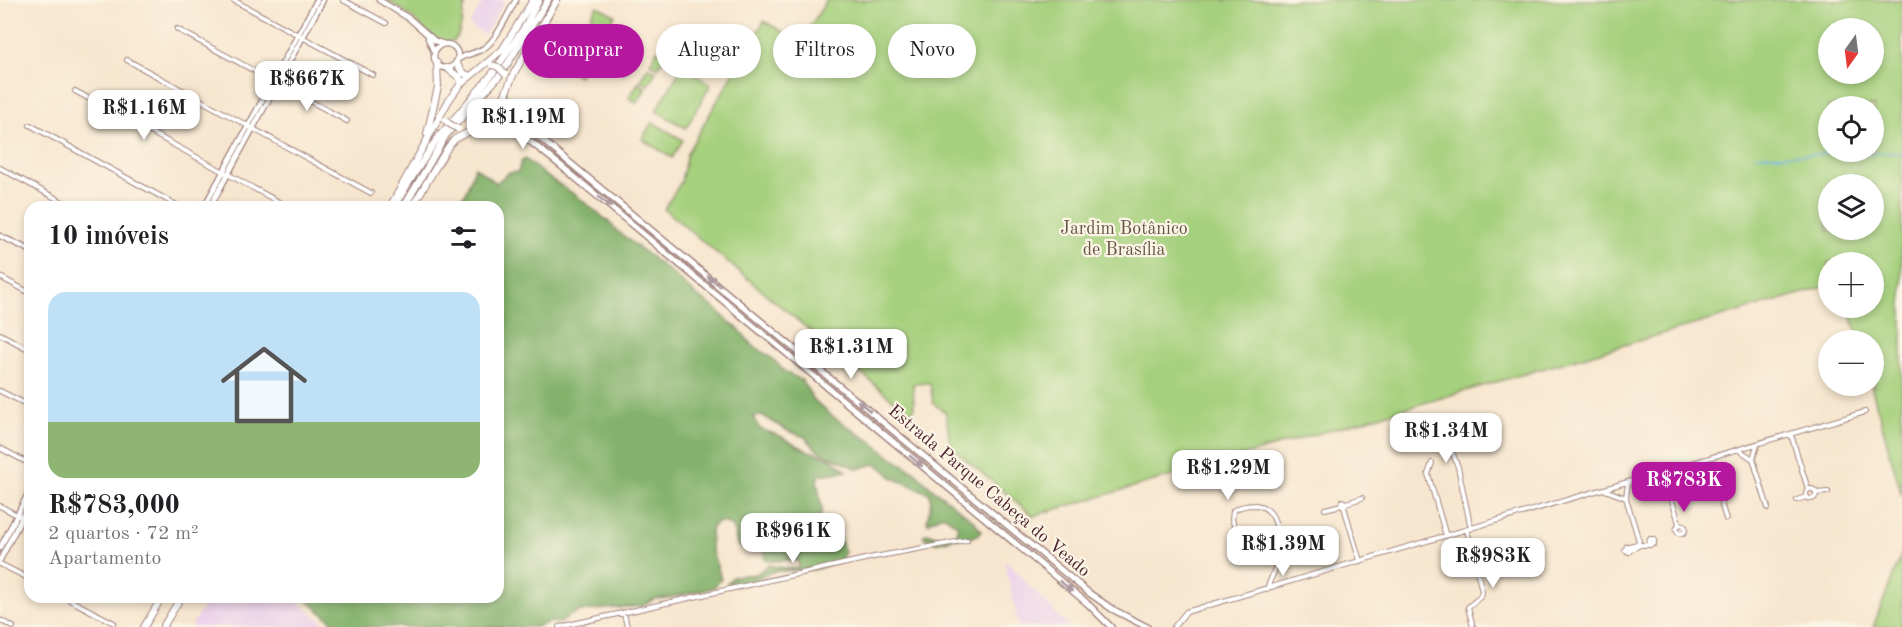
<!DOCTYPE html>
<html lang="pt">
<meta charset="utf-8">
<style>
:root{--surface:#fff;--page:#f6f6f6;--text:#202124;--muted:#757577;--accent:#b5179e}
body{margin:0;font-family:"Old Standard TT",serif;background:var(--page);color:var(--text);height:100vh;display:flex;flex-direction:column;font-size:22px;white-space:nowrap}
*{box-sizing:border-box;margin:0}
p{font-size:20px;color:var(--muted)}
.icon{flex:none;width:33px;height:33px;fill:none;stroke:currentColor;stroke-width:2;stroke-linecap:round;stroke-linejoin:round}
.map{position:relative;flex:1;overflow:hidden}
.details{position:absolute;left:24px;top:201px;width:480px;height:402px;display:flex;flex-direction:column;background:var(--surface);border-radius:18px;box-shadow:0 3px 9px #0003}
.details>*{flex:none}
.top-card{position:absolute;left:522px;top:24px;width:570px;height:54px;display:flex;gap:12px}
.needle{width:39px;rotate:194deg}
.tools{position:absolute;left:1818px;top:18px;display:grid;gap:12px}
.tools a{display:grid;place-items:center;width:66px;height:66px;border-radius:50%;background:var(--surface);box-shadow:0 3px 9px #0003;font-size:30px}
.price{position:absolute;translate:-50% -51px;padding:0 14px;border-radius:12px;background:#fff;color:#222;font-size:20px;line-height:39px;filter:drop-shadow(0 2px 3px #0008)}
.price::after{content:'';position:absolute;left:50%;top:36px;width:18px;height:14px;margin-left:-9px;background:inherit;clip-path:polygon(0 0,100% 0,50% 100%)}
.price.on{background:var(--accent);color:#fff}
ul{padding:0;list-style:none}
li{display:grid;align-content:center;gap:12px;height:318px;padding:0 24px}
li span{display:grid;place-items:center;height:186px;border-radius:18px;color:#555}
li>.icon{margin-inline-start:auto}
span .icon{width:108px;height:108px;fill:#fffc;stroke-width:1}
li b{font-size:26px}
h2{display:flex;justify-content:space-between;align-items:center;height:72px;padding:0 24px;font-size:26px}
.pill{padding:0 21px;border-radius:27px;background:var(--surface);box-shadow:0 3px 9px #0003;font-size:21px;line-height:54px}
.pill.on{background:var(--accent);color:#fff}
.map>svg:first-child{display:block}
</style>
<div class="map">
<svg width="1902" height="627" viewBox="0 0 1902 627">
<rect width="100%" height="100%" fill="#fcf5e5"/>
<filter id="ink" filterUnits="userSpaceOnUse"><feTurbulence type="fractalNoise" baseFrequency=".0167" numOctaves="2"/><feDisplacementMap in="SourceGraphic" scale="12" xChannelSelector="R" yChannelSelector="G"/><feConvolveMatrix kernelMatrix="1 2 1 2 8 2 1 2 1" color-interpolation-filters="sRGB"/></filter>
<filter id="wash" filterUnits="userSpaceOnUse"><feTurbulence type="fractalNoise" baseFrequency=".008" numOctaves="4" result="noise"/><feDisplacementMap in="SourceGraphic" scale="24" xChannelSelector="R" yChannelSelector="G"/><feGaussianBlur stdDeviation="1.35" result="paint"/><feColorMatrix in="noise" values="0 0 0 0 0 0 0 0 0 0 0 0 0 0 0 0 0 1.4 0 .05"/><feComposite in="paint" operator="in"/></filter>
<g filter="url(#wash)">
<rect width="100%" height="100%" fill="#f7e6cf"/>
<path fill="#ecd1ea" d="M484,0H505L485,35L469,25Z
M1004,559L1069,627H1019Z
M209,597H291L330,627H191Z"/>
<path fill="#a5d07d" stroke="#787854" stroke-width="1.5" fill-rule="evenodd" d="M386,0H467C461,12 464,26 457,37C445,54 418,23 410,16C403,10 394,5 386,0Z
M827,0H1902V496L1871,386H1874V340H1859L1849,308H1874V262H1828V286L1033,516L950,446L946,413L933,403L930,383L913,384L914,409L910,414L664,209L681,182L687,153L764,21L800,42ZM1828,28H1874V74H1828ZM1828,106H1874V152H1828ZM1828,184H1874V230H1828Z
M597,6L615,15L604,34L587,24Z
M585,26L603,36L592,54L575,44Z
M573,47L591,57L579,76L562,66Z
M657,50L666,55L658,68L650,63Z
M648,67L656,71L648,85L640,80Z
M682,67L711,84L686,128L656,111Z
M638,83L646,88L637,103L629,98Z
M652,122L683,140L672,158L642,139Z
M1902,553V627H1873Z"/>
<path fill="#84b26c" stroke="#67684c" stroke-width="1.5" d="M525,159L546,176L577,196L609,222L616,230L669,271L697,296L716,309L731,324L739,329L751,344L772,358L785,372L802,380L813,399L831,415L856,432L871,441L892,458L914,471L932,488L974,521L981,531L980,533C972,540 966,537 956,538C943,540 936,548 923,536L927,533L939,537L953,538L957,534L958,526L945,516H940L928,523L927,520C929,512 933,500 929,493L893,478L880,466L874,464L858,469L818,451L805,437L788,431L765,417L756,416L753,418L760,429L780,436L806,450L830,458L847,471L820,475L817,479L822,510L820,518L815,519L814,522C834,526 838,532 845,552L840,561L814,570L775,571L737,586L727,583L734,576L756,574L769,565L789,569L798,568L799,565L797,560H794L771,561L765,560L763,550L738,546C732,533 738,523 718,522L712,527C707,552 716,557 721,579L713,588L669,598L654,599L642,606L580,611L571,615L560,623L551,622L535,627H339L303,597H498V207H452L465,194L475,167L496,183L508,173L518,172L521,162Z"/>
<path fill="#6bb1e2" stroke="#5a6886" stroke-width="1.5" d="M629,54L635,55C635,63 630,71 622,73C618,66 623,58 629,54Z"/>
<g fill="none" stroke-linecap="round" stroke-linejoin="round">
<path stroke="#6bb1e2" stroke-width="1.5" d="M1755,155L1902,153"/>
</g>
</g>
<g filter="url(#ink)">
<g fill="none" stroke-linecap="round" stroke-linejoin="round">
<g stroke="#a0827d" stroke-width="6">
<path id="minor" d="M233,0L373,75
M343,0L386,23
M177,29L347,121
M127,60L371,193
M75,91L288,207
M30,125L180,207
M0,168L72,207
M0,277L30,293
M0,334L30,350
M0,391L30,406
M1441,419L1446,436L1458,467L1471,529
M1791,435L1808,489
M1757,445L1753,459L1768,508
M0,448L30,464
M1739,450L1753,459
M1698,462L1713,478L1726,519
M1432,463L1428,474L1446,536
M1652,476C1670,489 1674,504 1679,524
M1806 494a5 5 0 1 1 10 0a5 5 0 1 1-10 0Z
M1605,490L1626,498L1639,541L1637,544L1629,546
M1816,493L1828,492
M1626,497L1628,483
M1797,500L1806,497
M1342,501L1346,503L1344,507L1341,505Z
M1346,503L1362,498
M0,506L30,522
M1344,507L1360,561
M1325,509L1341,505
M1676.5 529a4.5 4.5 0 1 1 9 0a4.5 4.5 0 1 1-9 0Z
M1467,530L1482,591L1480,597L1468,607L1473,627
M1650,539H1654V544L1649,543Z
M1627,546L1631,548L1629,552L1625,550Z
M1631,550L1640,545H1651
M0,564L30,579
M1267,589C1270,580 1275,571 1277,562C1280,543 1280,508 1256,505C1248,505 1239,506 1233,511L1232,519L1240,544L1243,546L1255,544L1266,552L1278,553
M64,597L114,623
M624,613L627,627
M0,620L13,627
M559,627L874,557L967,540
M1174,627L1186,612L1865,412"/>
</g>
<g stroke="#a0827d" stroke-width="7">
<path id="tertiary" d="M379,0L410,19L435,41L444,44
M428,38L434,52
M434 56a12 12 0 1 1 24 0a12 12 0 1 1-24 0Z
M457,60C465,54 475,54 484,48C497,40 508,13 516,0
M204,207L317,0
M210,207L323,0
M0,236L30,250
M0,548L30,490
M0,560L30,502"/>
</g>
<g stroke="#a0827d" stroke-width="8">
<path id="secondary" d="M507,91L509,105L517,119L1089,593L1112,609L1147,627
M489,121L495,119L503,120L560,165L1087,603L1111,627"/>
</g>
<g stroke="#a0827d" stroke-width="8">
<path id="trunk" d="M456,63L463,73L470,76
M447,68L460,78V85
M427,134L438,87L437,63
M394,206L436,140L493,73L524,28L539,0
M390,207L449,100L460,85L502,50L533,0
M404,207L446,135L501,74L548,0
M412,207L448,147L455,139L488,122L499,109L514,73L557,0
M144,627L162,597
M163,627L181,597"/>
</g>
<use href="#minor" stroke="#fff" stroke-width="4"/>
<use href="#tertiary" stroke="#fff" stroke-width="4.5"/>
<use href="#secondary" stroke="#fff" stroke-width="5"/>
<use href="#trunk" stroke="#fff" stroke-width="6"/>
<g stroke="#a0827d" stroke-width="8" stroke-linecap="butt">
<path id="trunk-bridge" d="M492,65L498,67L505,74
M445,120L448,123L458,129"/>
</g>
<use href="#trunk-bridge" stroke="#fff" stroke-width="6"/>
</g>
<defs><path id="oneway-solid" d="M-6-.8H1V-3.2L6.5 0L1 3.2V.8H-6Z" transform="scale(1.5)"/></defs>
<g fill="#ae9aa0">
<use href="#oneway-solid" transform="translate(605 202) rotate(40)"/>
<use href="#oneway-solid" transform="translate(714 281) rotate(-140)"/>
<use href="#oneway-solid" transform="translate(864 406) rotate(-140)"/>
<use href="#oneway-solid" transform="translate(916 461) rotate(40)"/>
<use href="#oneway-solid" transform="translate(1066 586) rotate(39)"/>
</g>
</g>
<g text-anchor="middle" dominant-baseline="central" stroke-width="4.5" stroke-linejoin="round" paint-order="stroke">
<g font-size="18" fill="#655444" stroke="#fcf5e5">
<text x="1124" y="229">Jardim Botânico<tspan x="1124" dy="21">de Brasília</tspan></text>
</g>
<g font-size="18" fill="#4a1f2b" stroke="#fcf5e5">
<text transform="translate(989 491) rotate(40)">Estrada Parque Cabeça do Veado</text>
</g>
</g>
</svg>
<div class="tools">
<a><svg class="needle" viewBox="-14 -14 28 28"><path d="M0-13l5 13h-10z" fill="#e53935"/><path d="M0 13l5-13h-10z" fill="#757577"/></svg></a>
<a><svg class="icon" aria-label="locate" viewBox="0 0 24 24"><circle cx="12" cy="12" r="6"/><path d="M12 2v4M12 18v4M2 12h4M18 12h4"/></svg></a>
<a><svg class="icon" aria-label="layers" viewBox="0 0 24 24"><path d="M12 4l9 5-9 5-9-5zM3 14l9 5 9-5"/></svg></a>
<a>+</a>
<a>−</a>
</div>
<b class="price" style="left:307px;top:112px">R$667K</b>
<b class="price" style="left:144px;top:141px">R$1.16M</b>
<b class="price" style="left:523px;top:150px">R$1.19M</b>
<b class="price" style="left:851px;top:380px">R$1.31M</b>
<b class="price" style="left:1446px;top:464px">R$1.34M</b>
<b class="price" style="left:1228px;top:501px">R$1.29M</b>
<b class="price on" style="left:1684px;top:513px">R$783K</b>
<b class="price" style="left:793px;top:564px">R$961K</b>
<b class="price" style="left:1283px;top:577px">R$1.39M</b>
<b class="price" style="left:1493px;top:589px">R$983K</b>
<div class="top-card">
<a class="pill on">Comprar</a>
<a class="pill">Alugar</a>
<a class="pill">Filtros</a>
<a class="pill">Novo</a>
</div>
<section class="details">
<h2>10 imóveis<svg class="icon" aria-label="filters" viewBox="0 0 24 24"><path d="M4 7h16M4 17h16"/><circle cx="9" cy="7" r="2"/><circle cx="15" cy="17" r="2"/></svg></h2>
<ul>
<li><span style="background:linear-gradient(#bfe0f5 70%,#8fb573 0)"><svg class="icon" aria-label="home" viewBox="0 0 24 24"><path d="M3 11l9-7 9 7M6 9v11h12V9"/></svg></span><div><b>R$783,000</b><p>2 quartos · 72 m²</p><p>Apartamento</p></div></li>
</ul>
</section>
</div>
